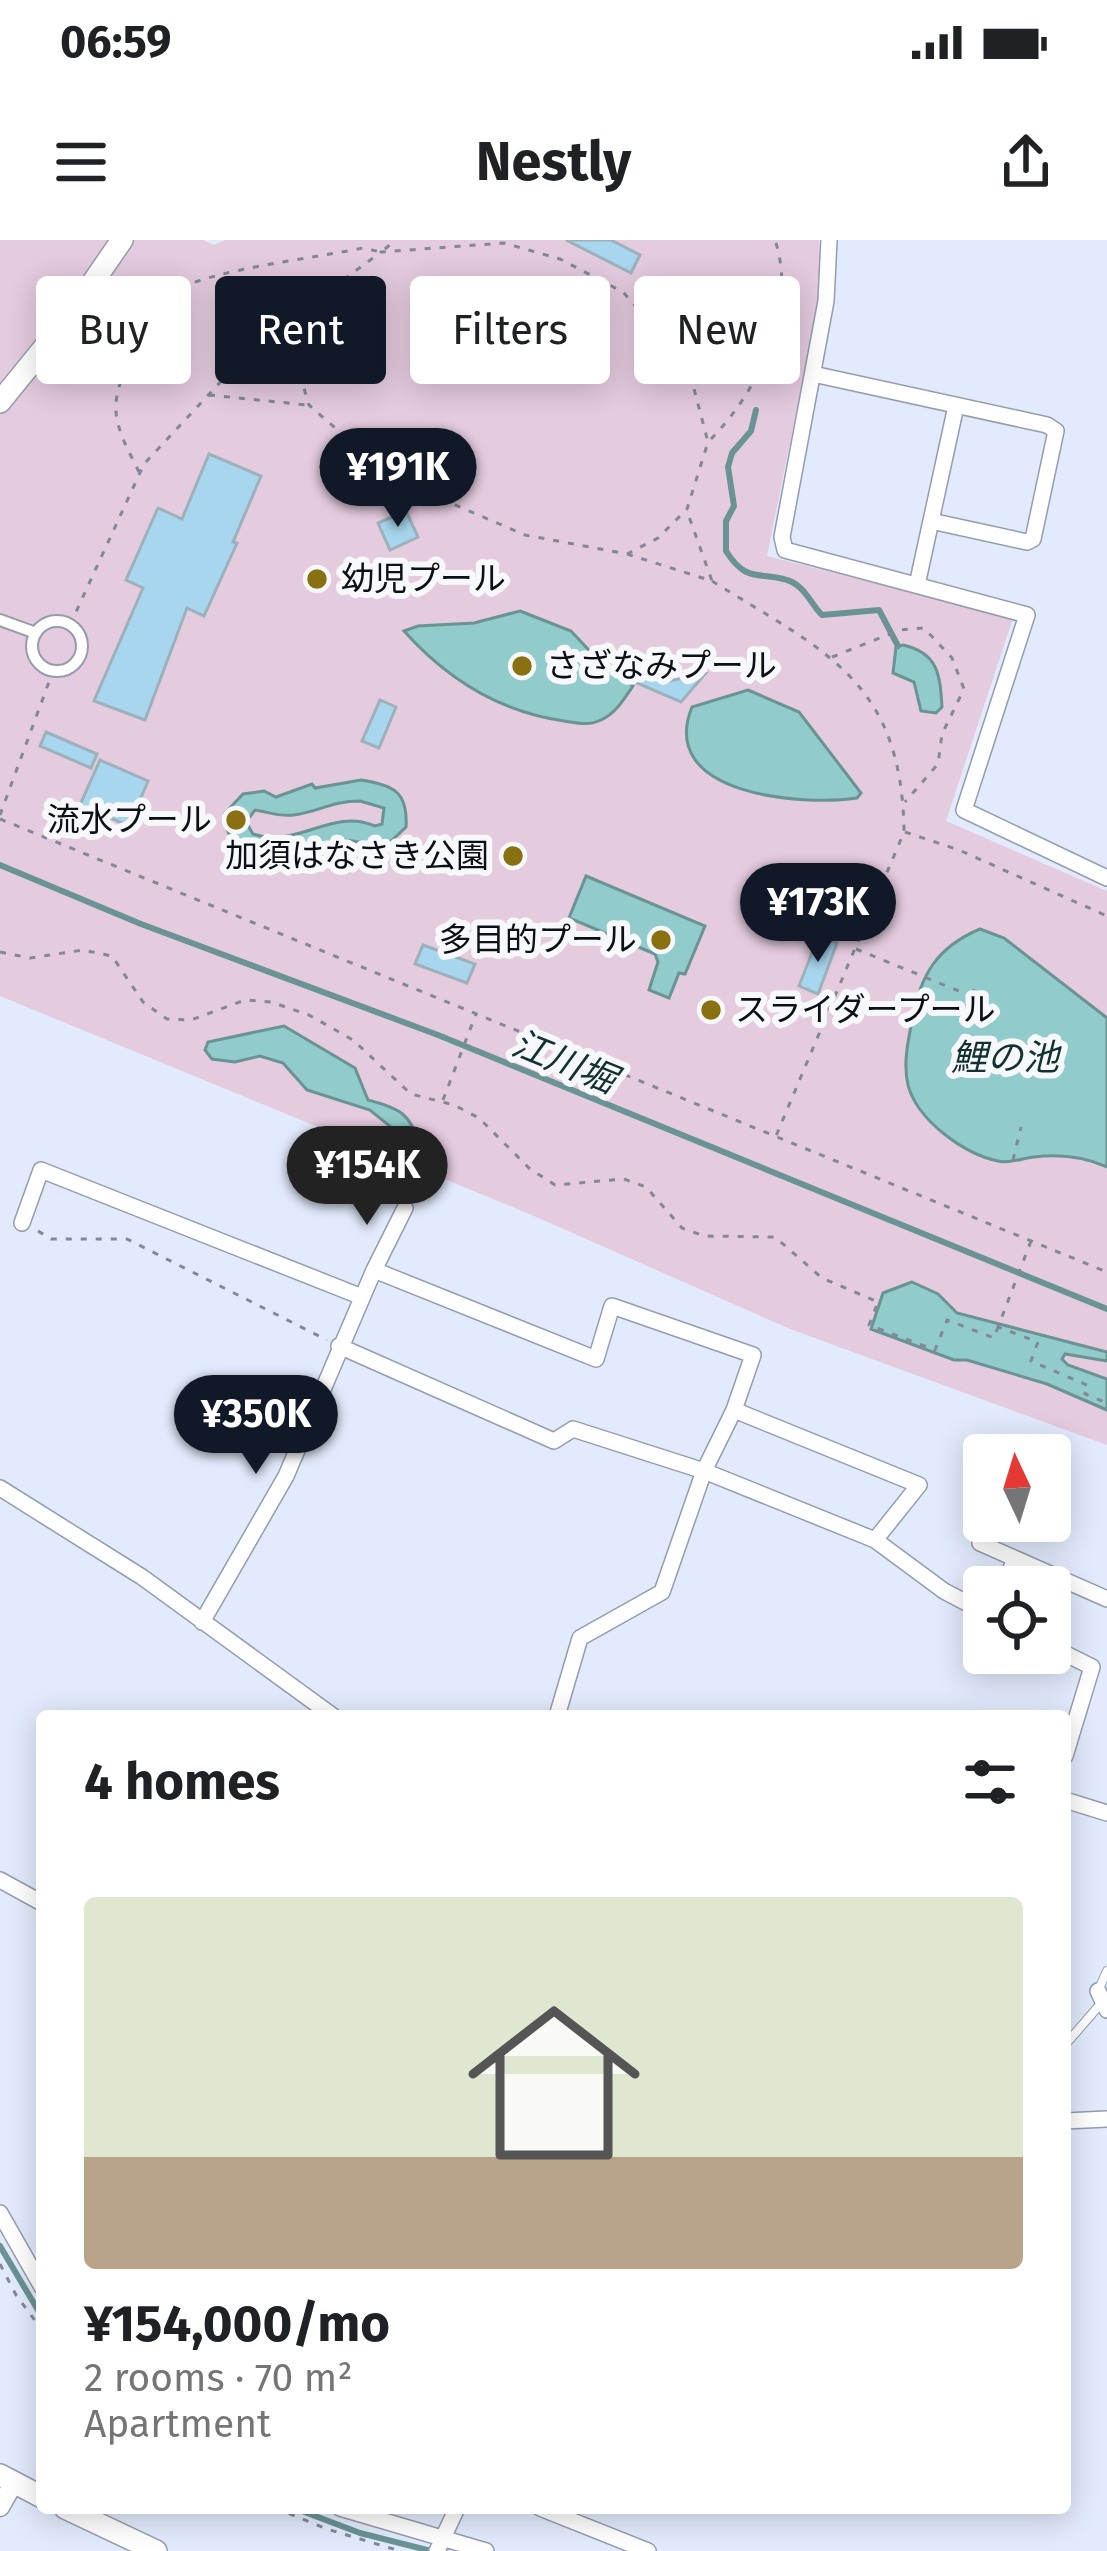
<!DOCTYPE html>
<meta charset="utf-8">
<style>
:root{--surface:#fff;--page:#f2f2f2;--text:#202124;--muted:#757577;--accent:#111827}
body{margin:0;font-family:"Fira Sans","Noto Sans JP",sans-serif;background:var(--page);color:var(--text);height:100vh;display:flex;flex-direction:column;font-size:45px;white-space:nowrap}
*{box-sizing:border-box;margin:0}
p{font-size:39px;color:var(--muted)}
.icon{flex:none;width:66px;height:66px;fill:none;stroke:currentColor;stroke-width:2;stroke-linecap:round;stroke-linejoin:round}
.map{position:relative;flex:1;overflow:hidden}
.drawer{position:absolute;left:36px;top:1470px;width:1035px;height:804px;display:flex;flex-direction:column;background:var(--surface);border-radius:12px;box-shadow:0 6px 30px #0003}
.drawer>*{flex:none}
.guide{position:absolute;left:36px;top:36px;width:1035px;height:108px;display:flex;gap:24px}
.needle{width:78px;rotate:356deg}
.controls{position:absolute;left:963px;top:1194px;display:grid;gap:24px}
.controls a{display:grid;place-items:center;width:108px;height:108px;border-radius:12px;background:var(--surface);box-shadow:0 6px 30px #0003;font-size:60px}
.price{position:absolute;translate:-50% -102px;padding:0 27px;border-radius:42px;background:var(--accent);color:#fff;font-size:39px;line-height:78px;filter:drop-shadow(0 3px 6px #0008)}
.price::after{content:'';position:absolute;left:50%;top:72px;width:36px;height:27px;margin-left:-18px;background:inherit;clip-path:polygon(0 0,100% 0,50% 100%)}
.price.selected{background:#222;color:#fff}
ul{padding:0;list-style:none}
li{display:grid;align-content:center;gap:24px;height:636px;padding:0 48px}
li span{display:grid;place-items:center;height:372px;border-radius:12px;color:#555}
li>.icon{margin-inline-start:auto}
span .icon{width:216px;height:216px;fill:#fffc;stroke-width:1}
li b{font-size:51px}
h2{display:flex;justify-content:space-between;align-items:center;height:144px;padding:0 48px;font-size:51px}
.pill{padding:0 42px;border-radius:12px;background:var(--surface);box-shadow:0 6px 30px #0003;font-size:42px;line-height:108px}
.pill.selected{background:var(--accent);color:#fff}
.status{display:flex;justify-content:space-between;align-items:center;height:84px;padding:0 60px;background:var(--surface);direction:ltr}
.status svg{height:33px;fill:currentColor}
header{display:flex;justify-content:space-between;align-items:center;height:156px;padding:0 48px;background:var(--surface);font-size:54px;font-weight:700}
.map>svg:first-child{display:block}
</style>
<div class="status"><b>06:59</b><svg viewBox="0 0 49 12"><path d="M0 12V9h3v3zM5 12V6h3v6zM10 12V3h3v9zM15 12V0h3v12zM26 1h20v11H26zM47 4h2v5h-2z"/></svg></div>
<header><svg class="icon" aria-label="menu" viewBox="0 0 24 24"><path d="M4 6h16M4 12h16M4 18h16"/></svg>Nestly<svg class="icon" aria-label="share" viewBox="0 0 24 24"><path d="M12 15V3M7 8l5-5 5 5M5 13v7h14v-7"/></svg></header>
<div class="map">
<svg width="1107" height="2311" viewBox="0 0 1107 2311">
<rect width="100%" height="100%" fill="#e2ebfd"/>
<path fill="#e4cbde" d="M0,0H203L214,5L225,0H819L820,55L767,316L1013,378L946,581L1107,651V1205L790,1089L534,976L0,756Z"/>
<path fill="#92cbcb" stroke="#6a9394" stroke-width="3" fill-rule="evenodd" d="M520,371L571,391L601,423L633,446C624,459 616,473 601,480C589,486 577,483 564,481C500,472 447,439 404,391L418,386L474,383Z
M903,405C938,413 940,434 942,467L936,473L921,471L914,442L893,433L896,407Z
M748,450L799,472L861,553L857,558C804,566 656,556 692,467Z
M361,540C394,545 408,552 406,587L386,606L346,600L329,603L320,613L317,611C279,624 226,627 225,573L243,554L264,551L276,557L312,544L315,548ZM360,561L384,568L382,584L375,586C331,567 299,609 253,594L246,582L255,570C268,572 279,577 294,575C318,572 332,561 360,561Z
M586,636L705,686L685,734L679,733L669,758L649,750L658,722L655,714L569,678Z
M980,689L1004,698L1107,778V927C1085,917 1059,914 1034,917C1023,918 1009,924 998,921C964,914 917,880 908,845C903,824 908,801 912,781C920,735 937,707 980,689Z
M284,786L355,828L368,860C399,868 410,873 420,905L408,901L370,870L307,850L283,823L260,816L235,822L212,819L205,810L208,802Z
M912,1042L938,1054L957,1073L1107,1112V1121L1065,1114L1062,1119L1068,1125L1107,1139V1170L1047,1144L967,1120H954L871,1089L883,1053Z"/>
<g fill="none" stroke-linecap="round" stroke-linejoin="round">
<path stroke="#6a9394" stroke-width="6" d="M756,170L751,191L732,213L728,227L734,266L726,281V311C747,344 759,331 787,340C804,345 811,364 822,375L879,370L898,406
M0,625L141,684L438,795L1107,1069
M0,2006L42,2077
M294,2268L360,2293L431,2311"/>
</g>
<path fill="#a7d6ee" stroke="#9db1bb" stroke-width="3" d="M566,0H611L640,15L631,33Z
M209,214L261,236L233,302L237,303L204,376L187,368L145,480L94,461L143,348L126,340L158,268L182,279Z
M406,271L418,297L390,310L378,283Z
M646,424L658,427L663,442L705,434L681,462L637,443Z
M380,460L396,467L379,508L362,501Z
M46,492L97,514L91,528L40,506Z
M100,520L148,541L129,586L80,565Z
M819,695L837,703L818,754L799,746Z
M423,705L475,724L467,743L415,724Z"/>
<g fill="none" stroke-linecap="round" stroke-linejoin="round">
<g stroke="#949cad" stroke-width="10">
<path id="service" d="M1098,1751L1107,1731
M1065,1805L1103,1761"/>
</g>
<g stroke="#949cad" stroke-width="14">
<path id="pedestrian" d="M0,380L36,393
M32 406a25 25 0 1 1 50 0a25 25 0 1 1-50 0Z"/>
</g>
<g stroke="#949cad" stroke-width="18">
<path id="minor" d="M829,0L826,61L782,297L785,310L1027,375L964,570L1107,638
M813,134L1047,185L1056,191L1033,299L1027,302L931,281
M917,345L956,166
M22,983L41,930L362,1057
M374,1030L405,968
M339,1106L554,1201L573,1189L704,1231L875,1300L944,1351L984,1372
M0,1248L142,1337L333,1476
M980,1303L1107,1359
M1003,1347L1015,1319
M202,1382L286,1236L374,1030L596,1119L612,1066L753,1115L734,1170
M1050,1406L1092,1427L1065,1516
M557,1476L580,1398L662,1352L704,1231L734,1170L919,1245L875,1300
M1065,1560L1107,1573
M0,1640L42,1663
M1098,1751L1107,1770
M1065,1881L1107,1879
M0,1973L42,2047
M340,2268L486,2311
M540,2268L648,2311
M437,2311L457,2268"/>
</g>
<g stroke="#949cad" stroke-width="21">
<path id="tertiary" d="M0,2267L13,2244"/>
</g>
<g stroke="#949cad" stroke-width="24">
<path id="secondary" d="M0,162L69,77L122,0
M0,2235L42,2257
M65,2268L156,2311"/>
</g>
<path stroke="#828895" stroke-width="3" stroke-dasharray="6 9" stroke-linecap="butt" d="M209,155L307,165
M711,199C759,150 798,69 775,0
M139,232C129,211 114,187 116,163C118,135 150,64 174,51C214,29 315,18 363,8L381,12L396,0
M627,314L712,341L687,271
M712,341C826,412 902,441 904,592L776,896
M70,385L144,224L240,121L300,72L381,12L504,3L560,19L623,52L665,99L693,145L708,202L687,269L658,298L627,314L525,295L418,249L359,209L309,165L298,128L300,72
M832,417L900,390L924,388L952,418L964,449L942,494L938,524L905,562
M0,575L53,431
M0,579L1107,1032
M905,592L959,610L1107,676
M856,709L971,756
M0,712L30,718L83,710L112,716L143,762L167,779L191,780L245,760L271,762L309,775L353,800L411,854L454,865L479,878L529,928L555,945L624,939L646,947L682,988L704,996L775,997L822,1038L878,1062L869,1085L935,1110L947,1080L994,1098L998,1087
M965,768L977,744
M443,860L476,774
M1013,920L1021,887
M38,991L51,999H127L327,1100
M1031,1001L998,1087L1038,1102L1031,1121L1089,1146L1085,1154L1107,1163
M0,2024L16,2055L42,2090
M275,2268L327,2289L400,2311"/>
<use href="#service" stroke="#fff" stroke-width="8"/>
<use href="#pedestrian" stroke="#fff" stroke-width="10"/>
<use href="#minor" stroke="#fff" stroke-width="15"/>
<use href="#tertiary" stroke="#fff" stroke-width="18"/>
<use href="#secondary" stroke="#fff" stroke-width="21"/>
</g>
<g fill="#897010" stroke="#f6f8fb" stroke-width="4.5">
<circle cx="317" cy="339" r="12"/>
<circle cx="522" cy="426" r="12"/>
<circle cx="236" cy="580" r="12"/>
<circle cx="513" cy="616" r="12"/>
<circle cx="661" cy="700" r="12"/>
<circle cx="711" cy="770" r="12"/>
</g>
<g text-anchor="middle" dominant-baseline="central" stroke-width="12" stroke-linejoin="round" paint-order="stroke">
<g font-size="33" fill="#0c0f15" stroke="#f6f8fb" text-anchor="start">
<text x="341" y="339">幼児プール</text>
<text x="546" y="426">さざなみプール</text>
<text x="212" y="580" text-anchor="end">流水プール</text>
<text x="489" y="616" text-anchor="end">加須はなさき公園</text>
<text x="637" y="700" text-anchor="end">多目的プール</text>
<text x="735" y="770">スライダープール</text>
</g>
<g font-size="36" font-style="italic" fill="#133131" stroke="#f6f8fb">
<text x="1005" y="818">鯉の池</text>
<text transform="translate(564 822) rotate(22)">江川堀</text>
</g>
</g>
</svg>
<div class="controls">
<a><svg class="needle" viewBox="-14 -14 28 28"><path d="M0-13l5 13h-10z" fill="#e53935"/><path d="M0 13l5-13h-10z" fill="#757577"/></svg></a>
<a><svg class="icon" aria-label="locate" viewBox="0 0 24 24"><circle cx="12" cy="12" r="6"/><path d="M12 2v4M12 18v4M2 12h4M18 12h4"/></svg></a>
</div>
<b class="price" style="left:398px;top:290px">¥191K</b>
<b class="price" style="left:818px;top:725px">¥173K</b>
<b class="price selected" style="left:367px;top:988px">¥154K</b>
<b class="price" style="left:256px;top:1237px">¥350K</b>
<div class="guide">
<a class="pill">Buy</a>
<a class="pill selected">Rent</a>
<a class="pill">Filters</a>
<a class="pill">New</a>
</div>
<section class="drawer">
<h2>4 homes<svg class="icon" aria-label="filters" viewBox="0 0 24 24"><path d="M4 7h16M4 17h16"/><circle cx="9" cy="7" r="2"/><circle cx="15" cy="17" r="2"/></svg></h2>
<ul>
<li><span style="background:linear-gradient(#dfe7d0 70%,#b9a48a 0)"><svg class="icon" aria-label="home" viewBox="0 0 24 24"><path d="M3 11l9-7 9 7M6 9v11h12V9"/></svg></span><div><b>¥154,000/mo</b><p>2 rooms · 70 m²</p><p>Apartment</p></div></li>
</ul>
</section>
</div>
